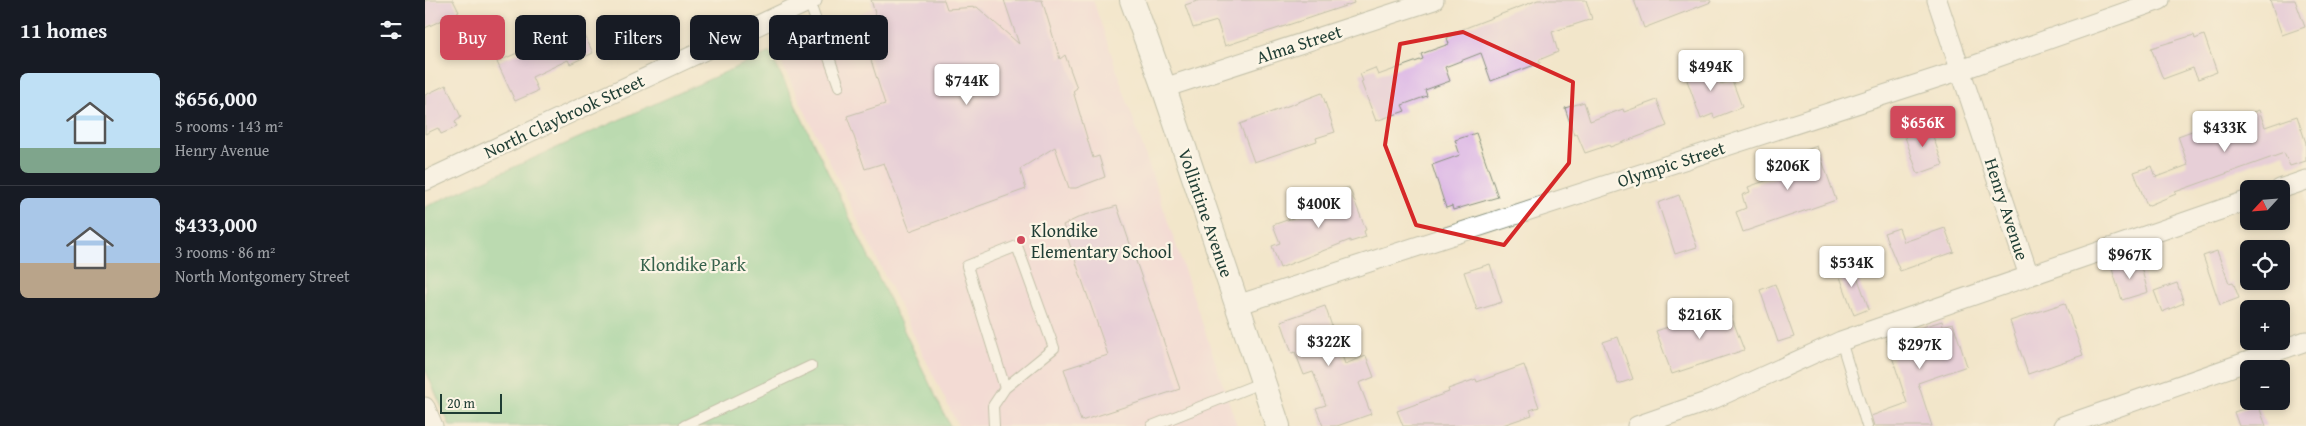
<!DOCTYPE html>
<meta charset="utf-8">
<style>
:root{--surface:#171b24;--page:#20242c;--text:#f1f3f6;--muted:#9ea1a6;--line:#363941;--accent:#d1495b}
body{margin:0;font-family:"Gentium Book Plus",serif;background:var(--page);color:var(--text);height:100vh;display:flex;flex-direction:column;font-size:19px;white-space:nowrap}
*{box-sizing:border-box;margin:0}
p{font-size:16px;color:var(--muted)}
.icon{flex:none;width:28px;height:28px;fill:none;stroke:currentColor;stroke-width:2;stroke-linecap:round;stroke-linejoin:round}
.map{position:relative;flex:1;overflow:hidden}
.panel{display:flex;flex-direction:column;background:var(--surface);width:425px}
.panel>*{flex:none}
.banner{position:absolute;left:15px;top:15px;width:475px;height:45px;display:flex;gap:10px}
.needle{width:32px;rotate:244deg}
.tools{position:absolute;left:1815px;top:180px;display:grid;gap:10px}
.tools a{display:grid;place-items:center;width:50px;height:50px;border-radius:8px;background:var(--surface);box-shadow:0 2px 8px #0003;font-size:25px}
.scale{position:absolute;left:15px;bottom:12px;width:62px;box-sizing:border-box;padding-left:5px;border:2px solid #1f3d34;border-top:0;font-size:14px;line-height:18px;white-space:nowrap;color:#1f3d34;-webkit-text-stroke:4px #fcf5e5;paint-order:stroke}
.price{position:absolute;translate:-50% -42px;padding:0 11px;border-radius:5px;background:#fff;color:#222;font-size:16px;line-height:32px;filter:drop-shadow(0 1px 2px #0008)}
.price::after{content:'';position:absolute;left:50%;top:30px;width:15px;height:11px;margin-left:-8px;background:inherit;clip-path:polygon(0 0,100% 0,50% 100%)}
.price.on{background:var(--accent);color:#fff}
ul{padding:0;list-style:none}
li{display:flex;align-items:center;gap:15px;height:125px;padding:0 20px}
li+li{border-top:1px solid var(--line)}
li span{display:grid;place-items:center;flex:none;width:140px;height:100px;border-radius:8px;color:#555}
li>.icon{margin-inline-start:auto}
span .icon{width:60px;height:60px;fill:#fffc;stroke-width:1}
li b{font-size:21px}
h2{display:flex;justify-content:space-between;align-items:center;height:60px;padding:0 20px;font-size:21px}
.tag{padding:0 18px;border-radius:8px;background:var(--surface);box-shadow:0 2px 8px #0003;font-size:18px;line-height:45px}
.tag.on{background:var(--accent);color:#fff}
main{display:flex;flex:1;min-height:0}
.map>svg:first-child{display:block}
</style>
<main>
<section class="panel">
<h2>11 homes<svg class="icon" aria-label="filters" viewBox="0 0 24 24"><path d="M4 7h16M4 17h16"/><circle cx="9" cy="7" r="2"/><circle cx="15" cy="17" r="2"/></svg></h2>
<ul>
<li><span style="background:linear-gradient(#bfe0f5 75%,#7fa58c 0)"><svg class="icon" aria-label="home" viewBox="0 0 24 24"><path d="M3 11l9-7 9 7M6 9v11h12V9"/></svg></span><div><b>$656,000</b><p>5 rooms · 143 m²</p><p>Henry Avenue</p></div></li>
<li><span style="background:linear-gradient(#a9c7e8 65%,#b9a48a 0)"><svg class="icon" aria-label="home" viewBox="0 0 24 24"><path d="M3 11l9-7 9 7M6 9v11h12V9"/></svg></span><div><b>$433,000</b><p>3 rooms · 86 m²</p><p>North Montgomery Street</p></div></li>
</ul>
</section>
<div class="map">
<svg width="1881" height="426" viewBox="0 0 1881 426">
<rect width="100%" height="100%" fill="#fcf5e5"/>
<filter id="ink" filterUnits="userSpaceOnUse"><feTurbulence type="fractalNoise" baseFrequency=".02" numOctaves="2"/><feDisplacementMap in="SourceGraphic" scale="10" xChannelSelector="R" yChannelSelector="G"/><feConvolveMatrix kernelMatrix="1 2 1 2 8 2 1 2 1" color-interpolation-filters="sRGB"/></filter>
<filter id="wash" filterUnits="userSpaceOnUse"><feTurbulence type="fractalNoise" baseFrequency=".0096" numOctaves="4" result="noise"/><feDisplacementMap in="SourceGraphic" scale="20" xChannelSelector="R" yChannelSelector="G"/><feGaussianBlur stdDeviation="1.12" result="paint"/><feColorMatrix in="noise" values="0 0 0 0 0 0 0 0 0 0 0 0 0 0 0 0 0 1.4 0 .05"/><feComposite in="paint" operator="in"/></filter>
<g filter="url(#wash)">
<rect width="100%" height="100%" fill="#f2e6ca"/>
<path fill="#f3cfe0" d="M463,0H668L812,426H533L352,54Z"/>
<path fill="#78cd91" stroke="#4c8562" d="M345,52L525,426H25L0,369V207Z"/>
<g id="blocks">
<path fill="#dab4e6" d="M0,0H28L34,12L0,28Z
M446,0H519L522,9L552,7L594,44L579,0H617L635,59L640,55L652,88L648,91L668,158L674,156L680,177L651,188H644L630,147L595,169L601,189L485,231L459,163L440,169L422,116L460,104L435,26L452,20Z
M775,0H928L929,3L800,46L792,21L768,28L760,5Z
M1113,0H1161L1167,19L1127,32L1133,52L1114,60L1115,63L1066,81L1056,53L1020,67L1025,81L1000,90L1002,96L977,105L980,111L951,121L936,82L938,81L935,74L950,68L953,75L998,59L996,54L1024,44L1022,38L1030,34V32Z
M1209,0H1285L1286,2L1219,28Z
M1845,0H1870L1880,27L1857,35Z
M155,25L168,53L145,64L143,60L107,77L113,91L90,101L72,62Z
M1769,35L1770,39L1779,35L1792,72L1773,79L1768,68L1738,79L1726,48Z
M1276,62L1279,71L1290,67L1296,84L1307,80L1317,107L1289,118L1288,114L1276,119L1258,69Z
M21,85L36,117L30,122L32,127L16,134L13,128L0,134V95Z
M897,93L910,132L891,138L892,141L829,162L815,124Z
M1232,100L1242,126L1185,147L1184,145L1160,153L1152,134L1149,135L1140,108L1159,102L1165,121L1198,109L1199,112Z
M1834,110L1840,127L1872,116L1881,143V161L1865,166L1859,153L1750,192L1751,194L1722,206L1709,172L1727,166L1731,177L1734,176L1763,165L1753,136L1781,126L1782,128Z
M1503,122L1518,165L1493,174L1479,134L1489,131L1488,127Z
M1051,133L1073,197L1028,210L1027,206L1021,208L1007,165L1035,155L1030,140Z
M1392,146L1411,200L1318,232L1311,212L1321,208L1317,195L1325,192L1323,187L1359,174L1354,160Z
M924,187L941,230L939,231L941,237L925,242V240L855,268L847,246L855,243L848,225L899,207L896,197Z
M1254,195L1272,247L1250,254L1233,203Z
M692,206L755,389L656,421L639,369L683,355L638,225L657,216Z
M1474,228L1479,242L1520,228L1529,252L1475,271L1459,233Z
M1792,251L1804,283L1808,282L1814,298L1795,305L1778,256Z
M1426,260L1444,309L1429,315L1411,266Z
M1714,260L1723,292L1697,300L1687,269Z
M1065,264L1077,302L1052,310L1039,272Z
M1752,283L1759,303L1737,312L1729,291Z
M1350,284L1369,337L1353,342L1335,290Z
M1640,303L1658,355L1603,374L1585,321Z
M1302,305L1319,350L1247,374L1231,331L1280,315V313Z
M900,306L920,364L941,356L949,377L934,383L946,414L912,426H898L891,408L901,405L888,372L879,375L870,352L867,353L856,321Z
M1517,321L1518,326L1528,323L1542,366L1493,383L1507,426H1449L1446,416L1482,403L1461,338Z
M1193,337L1208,379L1193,384L1178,342Z
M1099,365L1114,407L1105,410L1107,415L1075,426H978L972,411L1024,392L1023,389L1051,379L1052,382Z
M1833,404L1841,426H1814L1809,412Z"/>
</g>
</g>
<g filter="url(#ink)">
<use href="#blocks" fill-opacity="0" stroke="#88927f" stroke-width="1"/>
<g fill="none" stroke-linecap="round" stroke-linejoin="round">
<g stroke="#88927f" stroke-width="12">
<path id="service" d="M384,1L414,86
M1416,341L1442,426
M259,426L386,366
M569,426L568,406L580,388L629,348L592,246L542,266L580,388
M727,426L838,382"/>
</g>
<g stroke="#88927f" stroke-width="21">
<path id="minor" d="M1512,0L1604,276
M739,88L1009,0
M0,181L387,0
M1855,189L1881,180
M812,305L1536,70L1735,0
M0,407L8,426
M1212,426L1284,401L1416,341L1824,200
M1638,426L1881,341"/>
</g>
<g stroke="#88927f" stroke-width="26">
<path id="tertiary" d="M707,0L739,88L853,426"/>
</g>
<use href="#service" stroke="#fff" stroke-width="10"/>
<use href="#minor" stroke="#fff" stroke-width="19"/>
<use href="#tertiary" stroke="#fff" stroke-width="24"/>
</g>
</g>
<path d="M0 0H1881V426H0ZM1038,32L1148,82L1144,163L1079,245L991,225L960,145L975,44Z" fill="#f2e6ca" fill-opacity=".55" fill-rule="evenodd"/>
<path fill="none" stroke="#d62828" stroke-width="4" stroke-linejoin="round" d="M1038,32L1148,82L1144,163L1079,245L991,225L960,145L975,44Z"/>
<circle fill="#d1495b" stroke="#fcf5e5" stroke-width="2" cx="596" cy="240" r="5"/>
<g text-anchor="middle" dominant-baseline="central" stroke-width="4.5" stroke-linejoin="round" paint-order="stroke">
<g font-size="18" fill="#1f3d34" stroke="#fcf5e5">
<text transform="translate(874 44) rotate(-18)">Alma Street</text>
<text transform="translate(139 116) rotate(-25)">North Claybrook Street</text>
<text transform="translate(1246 164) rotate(-18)">Olympic Street</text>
<text transform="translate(1582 209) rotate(72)">Henry Avenue</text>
<text transform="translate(781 213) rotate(71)">Vollintine Avenue</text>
</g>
<g font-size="18" fill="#1f3d34" stroke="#fcf5e5" text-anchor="start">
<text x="606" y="230">Klondike<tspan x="606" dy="21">Elementary School</tspan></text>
</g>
<g font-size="18" fill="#35614b" stroke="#fcf5e5">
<text x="268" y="264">Klondike Park</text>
</g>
</g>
</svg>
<div class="tools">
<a><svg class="needle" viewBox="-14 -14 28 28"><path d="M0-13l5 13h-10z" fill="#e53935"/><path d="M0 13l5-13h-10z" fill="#9ea1a6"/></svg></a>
<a><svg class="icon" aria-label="locate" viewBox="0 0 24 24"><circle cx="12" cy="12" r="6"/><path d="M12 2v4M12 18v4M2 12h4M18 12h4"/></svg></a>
<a>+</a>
<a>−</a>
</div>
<div class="scale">20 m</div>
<b class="price" style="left:1286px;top:92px">$494K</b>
<b class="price" style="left:542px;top:106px">$744K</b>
<b class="price on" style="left:1498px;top:148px">$656K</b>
<b class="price" style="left:1800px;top:153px">$433K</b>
<b class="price" style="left:1363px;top:191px">$206K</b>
<b class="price" style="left:894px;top:229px">$400K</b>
<b class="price" style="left:1705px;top:280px">$967K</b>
<b class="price" style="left:1427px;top:288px">$534K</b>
<b class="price" style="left:1275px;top:340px">$216K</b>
<b class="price" style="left:904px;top:367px">$322K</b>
<b class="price" style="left:1495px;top:370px">$297K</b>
<div class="banner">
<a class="tag on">Buy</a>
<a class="tag">Rent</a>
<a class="tag">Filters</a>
<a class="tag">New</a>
<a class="tag">Apartment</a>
</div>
</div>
</main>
